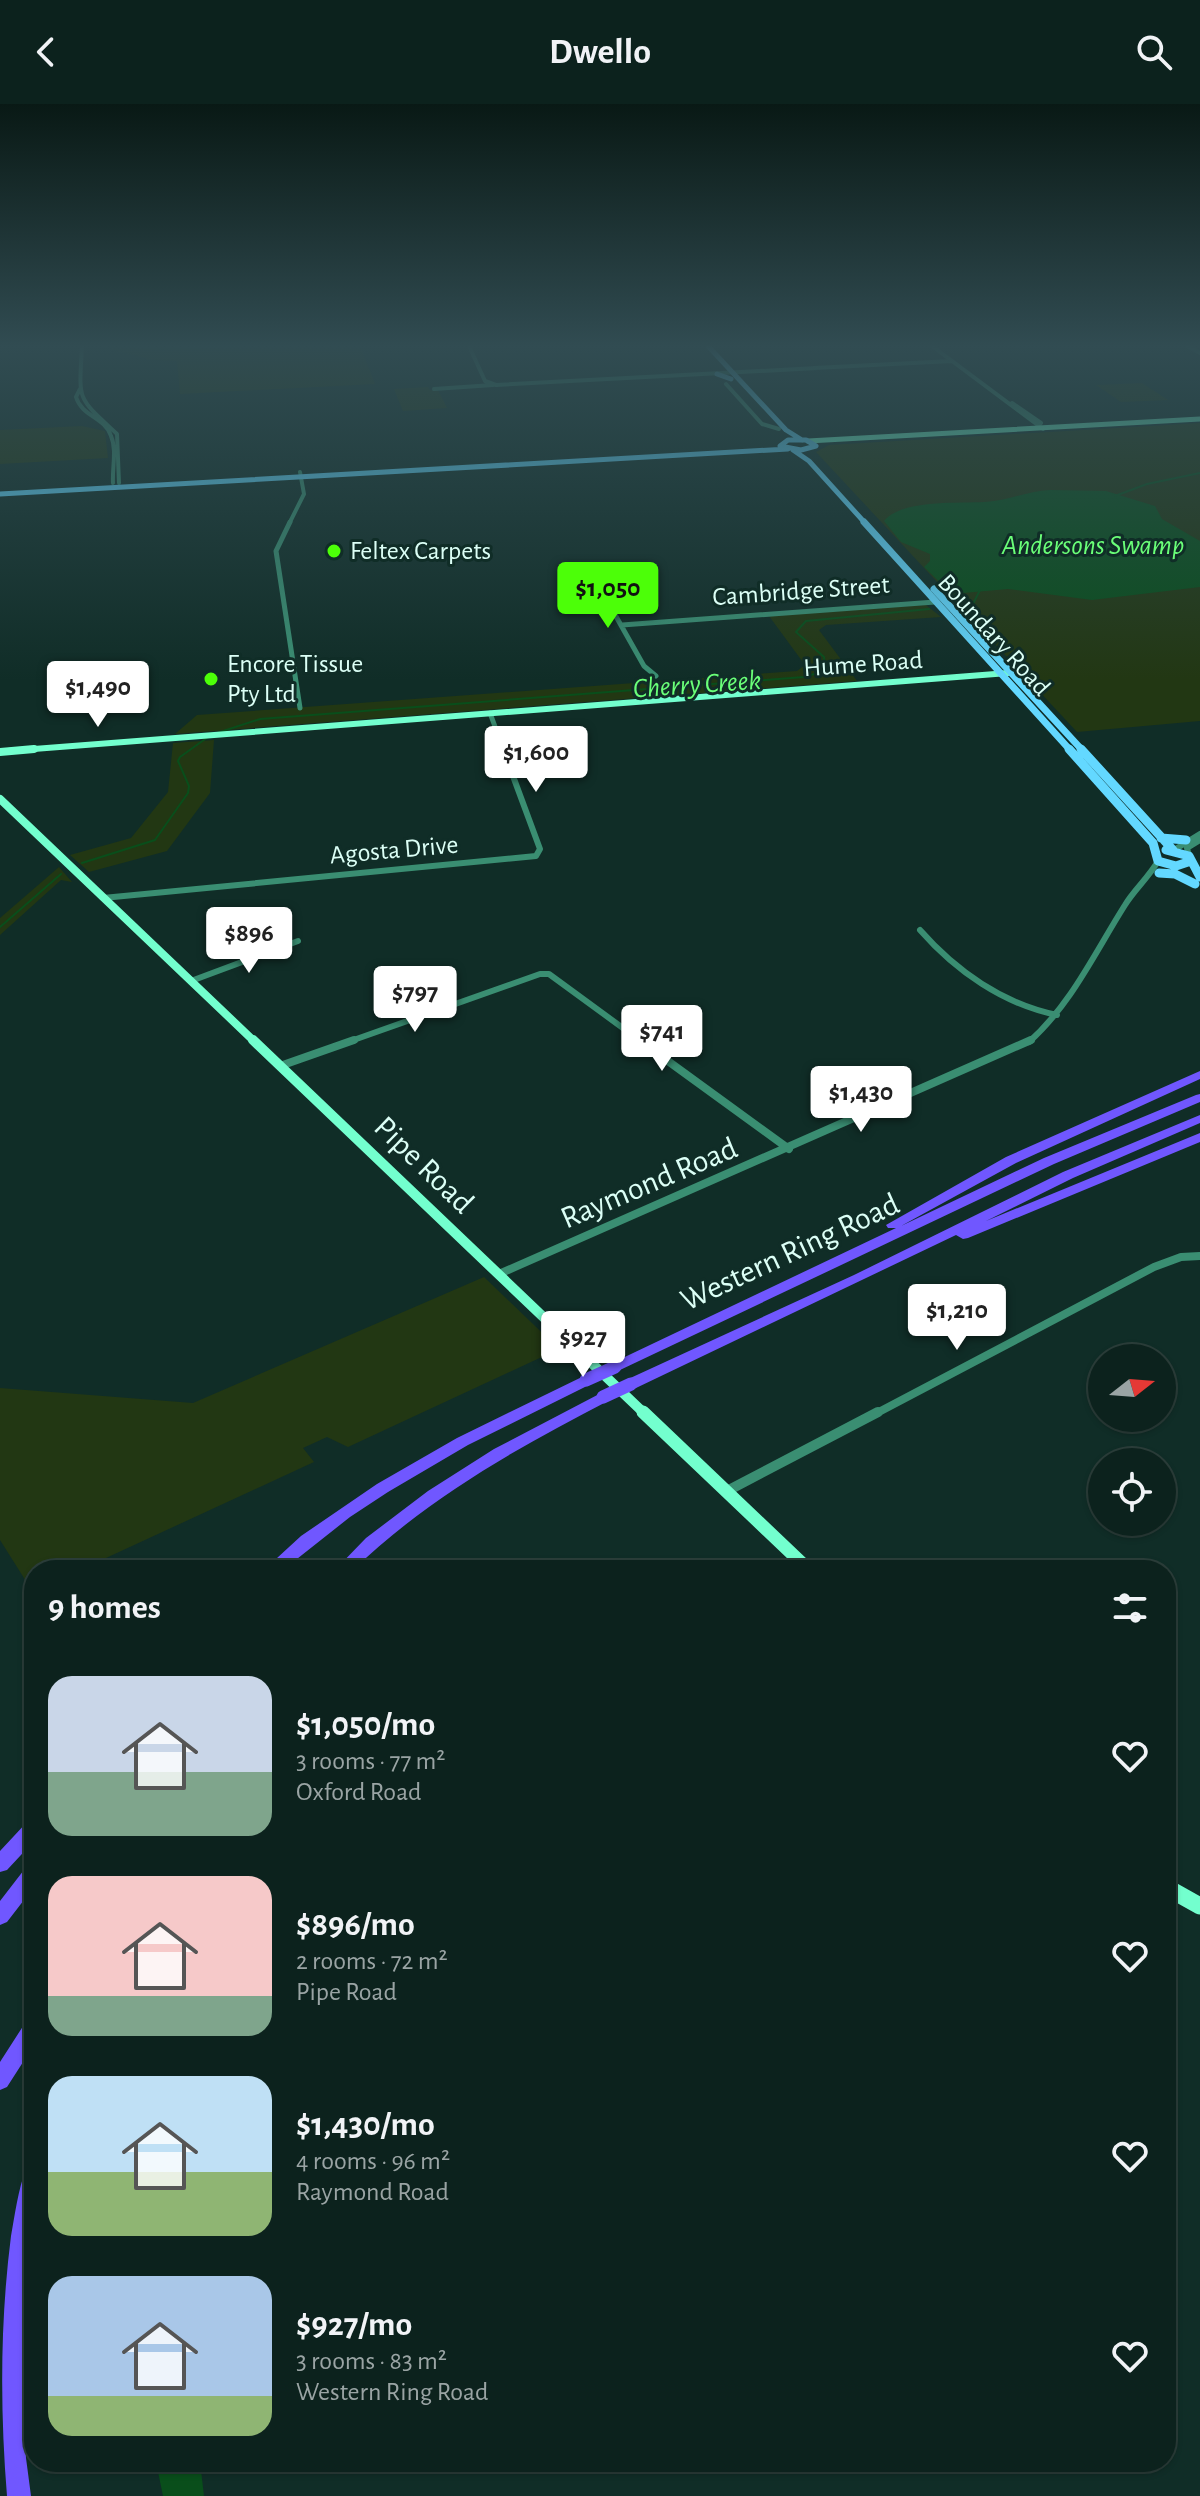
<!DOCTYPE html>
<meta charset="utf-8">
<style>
:root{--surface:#0c221d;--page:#152a26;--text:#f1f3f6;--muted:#9aa4a4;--line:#2c3f3b;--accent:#4cff08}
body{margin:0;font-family:"Alegreya Sans",sans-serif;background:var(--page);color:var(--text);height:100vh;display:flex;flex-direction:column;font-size:30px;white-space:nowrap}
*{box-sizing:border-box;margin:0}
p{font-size:26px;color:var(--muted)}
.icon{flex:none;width:44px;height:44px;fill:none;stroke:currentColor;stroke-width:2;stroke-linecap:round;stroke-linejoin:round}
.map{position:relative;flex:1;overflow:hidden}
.panel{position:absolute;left:24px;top:1456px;width:1152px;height:912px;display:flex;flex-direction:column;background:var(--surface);border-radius:32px;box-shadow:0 2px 6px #0004,0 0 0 2px var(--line)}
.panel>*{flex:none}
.needle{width:52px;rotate:73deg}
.tools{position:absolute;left:1088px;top:1240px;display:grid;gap:16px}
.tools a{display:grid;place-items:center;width:88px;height:88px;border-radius:50%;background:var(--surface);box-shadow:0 2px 6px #0004,0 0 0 2px var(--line);font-size:40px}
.price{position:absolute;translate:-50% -68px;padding:0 18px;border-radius:8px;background:#fff;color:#222;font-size:26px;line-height:52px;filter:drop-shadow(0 2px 4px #0008)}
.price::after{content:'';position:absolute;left:50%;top:48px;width:24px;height:18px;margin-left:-12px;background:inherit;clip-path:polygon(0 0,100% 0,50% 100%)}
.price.on{background:var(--accent);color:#111}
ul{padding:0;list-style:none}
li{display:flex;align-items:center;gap:24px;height:200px;padding:0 24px}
li span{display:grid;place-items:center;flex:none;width:224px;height:160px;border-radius:24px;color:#555}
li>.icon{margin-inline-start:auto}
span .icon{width:96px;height:96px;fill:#fffc;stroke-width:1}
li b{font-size:34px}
h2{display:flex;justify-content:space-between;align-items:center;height:96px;padding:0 24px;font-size:34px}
header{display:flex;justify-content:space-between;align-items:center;height:104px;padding:0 24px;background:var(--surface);font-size:36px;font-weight:600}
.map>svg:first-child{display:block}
</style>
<header><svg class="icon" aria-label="back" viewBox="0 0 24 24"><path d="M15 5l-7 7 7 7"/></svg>Dwello<svg class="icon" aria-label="search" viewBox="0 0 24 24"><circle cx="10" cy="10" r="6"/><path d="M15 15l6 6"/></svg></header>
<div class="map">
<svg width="1200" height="2392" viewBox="0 0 1200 2392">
<rect width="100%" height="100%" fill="#102d27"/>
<path fill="#223713" d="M99,242H360L375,280L180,290L177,257L153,256Z
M1142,279L1168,296L1121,298L1096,281Z
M428,283L430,286H438L447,304L403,307L394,285Z
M1200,319V617L1077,628L816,348L829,341Z
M82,322L105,327L108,354L0,360V326Z
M926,501L941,513L826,521L819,526L857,577L175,630L197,611L797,567L805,561L769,512Z
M214,636L210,689L167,747L89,768L70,751L131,734L168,688L173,639Z
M59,763L72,778L61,776L0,831V814Z
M484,1173L559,1245L348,1343L327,1333L303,1344L314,1358L93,1460L97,1466H34V1490L0,1436V1284L193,1299Z"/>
<path fill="#094e1b" d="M1050,386L1106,387L1155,402L1162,415L1200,437V483L1092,496L1008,485L952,490L924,463L930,457V450L901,438L884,417C904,393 966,401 994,397C1013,394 1031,387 1050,386Z
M156,2358H200L204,2392H163Z"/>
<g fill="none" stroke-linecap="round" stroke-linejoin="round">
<path stroke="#094e1b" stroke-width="2" d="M129,242L160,245L236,242
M1115,392L1147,380L1200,369
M959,504L973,500L980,486
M214,630L260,615L804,573L821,568L825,561L824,553L796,528L806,517L929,505
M82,759L155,736L188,689L189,682L178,657L180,653L208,633
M0,823L61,770"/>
<path stroke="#3a8e72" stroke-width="4" d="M82,242C79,298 76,292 117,330L119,379
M469,242L485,277L496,281L817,264
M932,242L1043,325
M1187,242L1200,249
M814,264L952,257
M726,280L762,320L779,325
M80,285L76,293C82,313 105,313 111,332C117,346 112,364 113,379
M434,285L493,281
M1012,299L1041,319
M289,420L304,390L300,368"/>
<path stroke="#3a8e72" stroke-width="5" d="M290,418L276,447L300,604
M599,466L596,477L644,562L656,572
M622,521L935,498
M490,609L504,647"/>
<path stroke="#3a8e72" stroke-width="6" d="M1174,746L1200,730
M1189,752L1187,744L1200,736
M103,794L536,752L540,745L503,645
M920,826C956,867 1003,900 1057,911
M191,877L298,837
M348,938L540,870H549L642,938
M1029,938C1072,899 1094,850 1125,801C1134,786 1149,773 1158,757"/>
<path stroke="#3a8e72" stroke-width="8" d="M639,936L789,1045
M280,962L354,936
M499,1170L1031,936
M875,1310L1154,1163L1181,1153L1200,1152"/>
<path stroke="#3a8e72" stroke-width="10" d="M727,1387L878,1308"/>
<path stroke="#73ffce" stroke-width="5" d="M808,337L1200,315"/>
<path stroke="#73ffce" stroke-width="6" d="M8,647L1008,569"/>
<path stroke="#73ffce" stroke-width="8" d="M0,648L34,645
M0,695L255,938"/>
<path stroke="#73ffce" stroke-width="10" d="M253,936L645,1310"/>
<path stroke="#73ffce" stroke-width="13" d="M643,1308L809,1466
M1166,1783L1169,1785"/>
<path stroke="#73ffce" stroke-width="17" d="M1166,1783L1200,1802"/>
<path stroke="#63d8ff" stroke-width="5" d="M708,242L786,326L802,336
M717,270L731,275
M788,336H806L816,342L801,346L780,342Z
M793,346L809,357L866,420
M0,390L788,345"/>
<path stroke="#63d8ff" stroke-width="7" d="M864,418L1071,647
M934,485L1083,647"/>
<path stroke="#63d8ff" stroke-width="9" d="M1069,645L1153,739L1158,757L1176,762L1191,757
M1081,645L1173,746
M1161,734L1186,736
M1166,746L1189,752L1200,773
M1159,769L1175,770L1195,780"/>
<path fill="#7057ff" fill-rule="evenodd" d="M1200,967V975L1016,1059L901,1122L1044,1054L1196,991L1200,990V998L1054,1060L620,1266H610L608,1263L610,1260L896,1124H888L886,1121L1006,1053Z
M1200,1011V1019L1073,1074L986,1117L1200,1029V1038L968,1134L963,1135L956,1131L636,1284H626L624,1280L626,1276L854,1171L1063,1068Z
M586,1271L593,1276L591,1280L468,1341L388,1388L350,1413L283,1466H264L301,1432L377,1380L457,1334Z
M603,1288L608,1289L610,1293L608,1297C517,1344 428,1394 353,1466H335L366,1434L428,1387L494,1345Z
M34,1716V1737L7,1766L0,1768V1747L27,1718Z
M34,1760V1783L7,1818L0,1821V1797L27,1762Z
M34,1913V1941L7,1983L0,1986V1958L27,1916Z
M34,2062V2128L26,2191L22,2273L26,2354L31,2392H7C0,2306 0,2218 11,2132C15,2110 18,2086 26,2065Z"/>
<path stroke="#7057ff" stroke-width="13" d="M586,1276L615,1263
M603,1293L631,1280"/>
</g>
<linearGradient id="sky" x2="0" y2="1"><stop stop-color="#091915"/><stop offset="0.42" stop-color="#314c52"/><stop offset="1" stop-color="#314c52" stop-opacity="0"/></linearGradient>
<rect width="1200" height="576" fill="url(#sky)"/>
<g fill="#4cff08" stroke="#102d27" stroke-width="3">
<circle cx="334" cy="447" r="8"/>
<circle cx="211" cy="575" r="8"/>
</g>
<g text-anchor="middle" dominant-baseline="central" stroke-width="6" stroke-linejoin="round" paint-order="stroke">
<g font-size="26" fill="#dcfff6" stroke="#102d27" text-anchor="start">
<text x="350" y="447">Feltex Carpets</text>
<text x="227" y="560">Encore Tissue<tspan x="227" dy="30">Pty Ltd</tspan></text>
</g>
<g font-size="26" fill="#dcfff6" stroke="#102d27">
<text transform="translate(801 487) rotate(-4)">Cambridge Street</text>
<text transform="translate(994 531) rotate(48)">Boundary Road</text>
<text transform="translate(863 560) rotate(-4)">Hume Road</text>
<text transform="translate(394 746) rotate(-5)">Agosta Drive</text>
</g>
<g font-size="28" font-style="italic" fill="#6aff78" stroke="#102d27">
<text x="1093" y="442">Andersons Swamp</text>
<text transform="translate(697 581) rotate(-4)">Cherry Creek</text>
</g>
<g font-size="32" fill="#dcfff6" stroke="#102d27">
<text transform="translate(424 1061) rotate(44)">Pipe Road</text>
<text transform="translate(649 1079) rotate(-23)">Raymond Road</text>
<text transform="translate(790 1148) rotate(-25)">Western Ring Road</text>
</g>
</g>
</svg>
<div class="tools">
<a><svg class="needle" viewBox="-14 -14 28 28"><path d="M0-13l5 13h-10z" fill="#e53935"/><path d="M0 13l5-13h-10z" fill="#9aa4a4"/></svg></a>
<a><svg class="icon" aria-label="locate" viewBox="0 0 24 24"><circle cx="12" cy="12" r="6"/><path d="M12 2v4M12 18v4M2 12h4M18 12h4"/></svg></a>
</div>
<b class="price on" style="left:608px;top:526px">$1,050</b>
<b class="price" style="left:98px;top:625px">$1,490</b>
<b class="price" style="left:536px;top:690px">$1,600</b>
<b class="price" style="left:249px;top:871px">$896</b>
<b class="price" style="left:415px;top:930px">$797</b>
<b class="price" style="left:662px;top:969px">$741</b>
<b class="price" style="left:861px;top:1030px">$1,430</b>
<b class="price" style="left:957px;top:1248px">$1,210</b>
<b class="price" style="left:583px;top:1275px">$927</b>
<section class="panel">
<h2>9 homes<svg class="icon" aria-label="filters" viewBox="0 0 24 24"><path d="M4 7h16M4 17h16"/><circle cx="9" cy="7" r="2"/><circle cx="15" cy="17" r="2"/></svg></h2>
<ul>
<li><span style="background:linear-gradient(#c9d6e8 60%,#7fa58c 0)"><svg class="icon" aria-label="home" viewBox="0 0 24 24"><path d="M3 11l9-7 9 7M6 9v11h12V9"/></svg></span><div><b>$1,050/mo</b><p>3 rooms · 77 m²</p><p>Oxford Road</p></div><svg class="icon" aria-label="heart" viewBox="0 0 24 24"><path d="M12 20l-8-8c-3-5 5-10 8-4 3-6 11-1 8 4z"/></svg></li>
<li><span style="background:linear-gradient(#f6c9c9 75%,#7fa58c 0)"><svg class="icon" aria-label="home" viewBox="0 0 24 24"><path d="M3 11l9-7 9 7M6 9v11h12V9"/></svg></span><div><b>$896/mo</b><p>2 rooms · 72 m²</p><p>Pipe Road</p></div><svg class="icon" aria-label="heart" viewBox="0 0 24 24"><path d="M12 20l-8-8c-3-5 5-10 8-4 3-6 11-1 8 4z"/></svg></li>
<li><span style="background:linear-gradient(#bfe0f5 60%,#8fb573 0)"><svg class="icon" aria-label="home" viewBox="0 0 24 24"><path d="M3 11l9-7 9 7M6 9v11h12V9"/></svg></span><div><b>$1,430/mo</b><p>4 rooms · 96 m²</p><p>Raymond Road</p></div><svg class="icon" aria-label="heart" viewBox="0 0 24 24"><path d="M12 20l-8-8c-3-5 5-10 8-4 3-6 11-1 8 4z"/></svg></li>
<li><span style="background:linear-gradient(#a9c7e8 75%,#8fb573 0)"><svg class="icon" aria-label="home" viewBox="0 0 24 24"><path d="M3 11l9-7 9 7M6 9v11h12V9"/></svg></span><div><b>$927/mo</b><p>3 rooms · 83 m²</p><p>Western Ring Road</p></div><svg class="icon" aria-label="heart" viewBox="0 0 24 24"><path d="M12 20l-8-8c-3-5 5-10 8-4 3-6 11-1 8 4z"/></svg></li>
</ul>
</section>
</div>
